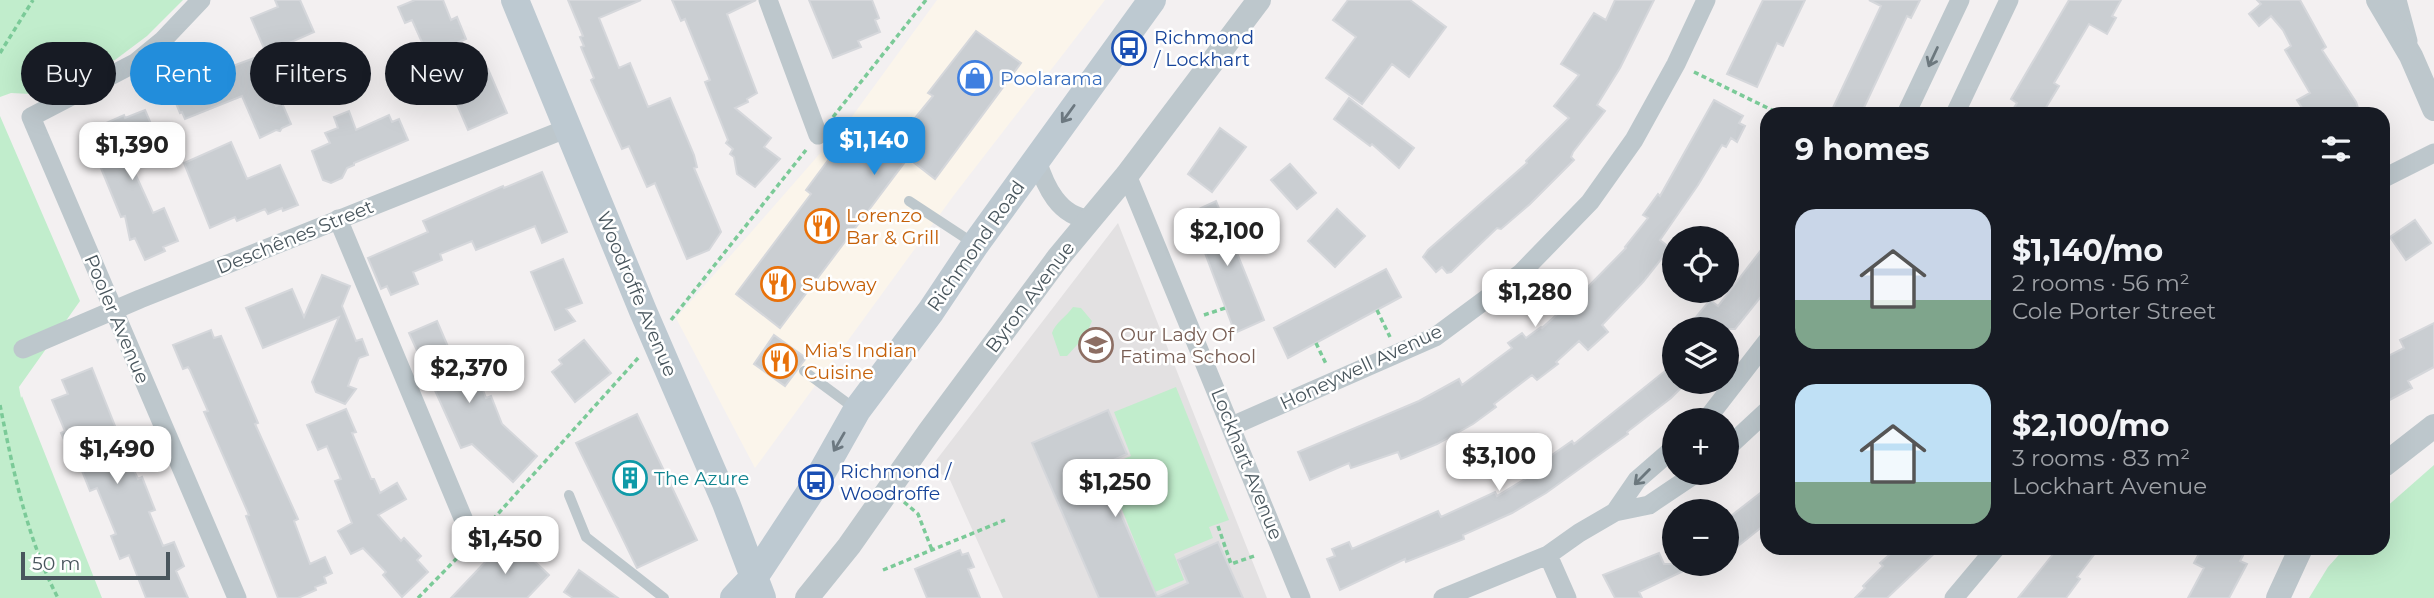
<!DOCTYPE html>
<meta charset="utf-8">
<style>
:root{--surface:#171b24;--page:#20242c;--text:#f1f3f6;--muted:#9ea1a6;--accent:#228ddb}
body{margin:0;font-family:Montserrat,sans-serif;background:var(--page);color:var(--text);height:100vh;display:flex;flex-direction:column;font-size:26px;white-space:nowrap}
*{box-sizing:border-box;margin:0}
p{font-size:23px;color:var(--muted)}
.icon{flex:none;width:38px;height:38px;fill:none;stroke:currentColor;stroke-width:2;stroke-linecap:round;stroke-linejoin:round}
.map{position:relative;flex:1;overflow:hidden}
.details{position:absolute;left:1760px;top:107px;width:630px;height:448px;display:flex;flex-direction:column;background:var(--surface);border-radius:21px;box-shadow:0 7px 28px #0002}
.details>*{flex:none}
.guide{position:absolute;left:21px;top:42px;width:665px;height:63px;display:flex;gap:14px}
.controls{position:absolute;left:1662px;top:226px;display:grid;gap:14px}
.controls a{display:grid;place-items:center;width:77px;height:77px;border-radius:50%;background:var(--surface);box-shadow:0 7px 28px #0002;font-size:35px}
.scale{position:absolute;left:21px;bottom:18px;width:149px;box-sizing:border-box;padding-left:7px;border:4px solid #49565d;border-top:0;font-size:19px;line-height:24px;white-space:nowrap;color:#49565d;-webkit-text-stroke:5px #fff;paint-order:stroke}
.price{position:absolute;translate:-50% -60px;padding:0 16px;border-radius:14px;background:#fff;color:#222;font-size:23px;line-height:46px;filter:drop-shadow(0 2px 4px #0008)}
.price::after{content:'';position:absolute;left:50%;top:42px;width:21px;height:16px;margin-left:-10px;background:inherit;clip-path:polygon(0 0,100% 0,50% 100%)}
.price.current{background:var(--accent);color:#fff}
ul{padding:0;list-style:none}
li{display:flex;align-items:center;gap:21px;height:175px;padding:0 35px}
li span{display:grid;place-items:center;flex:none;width:196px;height:140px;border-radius:21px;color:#555}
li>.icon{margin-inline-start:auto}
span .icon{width:84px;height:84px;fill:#fffc;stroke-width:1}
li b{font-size:30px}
h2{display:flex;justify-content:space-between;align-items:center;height:84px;padding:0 35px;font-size:30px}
.tag{padding:0 24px;border-radius:32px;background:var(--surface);box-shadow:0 7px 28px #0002;font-size:24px;line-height:63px}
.tag.current{background:var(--accent);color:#fff}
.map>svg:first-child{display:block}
</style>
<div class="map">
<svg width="2434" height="598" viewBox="0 0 2434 598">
<rect width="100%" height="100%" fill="#f3f0f1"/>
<path fill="#fbf5eb" d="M937,0H1105L954,195L755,468L676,318L851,118Z"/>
<path fill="#e3e1e2" d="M1118,223L1267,598H1003L950,480L931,467Z"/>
<path fill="#c1edcc" d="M0,0H183L147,36L115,60L42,87L31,94L11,93L0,97Z
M0,116L80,301L19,387L21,398L22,396L102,598H0Z
M1073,307L1081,308L1092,321L1086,335L1067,356H1060L1052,333C1055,323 1066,317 1073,307Z
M1176,387L1229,520L1209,527L1213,538L1174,554L1184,580L1155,592L1105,467L1131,456L1114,412Z
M2434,465V598H2309L2328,567L2345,548H2384V509Z"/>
<path fill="#caced2" stroke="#d5d7db" stroke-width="2" d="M275,0H300L314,32L289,43L292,50L269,60L251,18L278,7Z
M415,0H443L451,20L457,17L466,39L440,50L438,44L425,49L412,20L405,23L398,7Z
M568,0H641L599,18L619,68L630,63L648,107L670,98L694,155L697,167L694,168L721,232L709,250L687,259L655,183L647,187L629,146L622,149L591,80L594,78L581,47L584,46L580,37L583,36Z
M672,0H756L727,14L757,93L747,99L748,102L735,108L771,138L764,147L780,159L755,187L737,174L734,157L730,154L733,149L726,143L728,140L705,82L710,80L685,19L681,21Z
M809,0H872L879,18L875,20L880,32L858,41L861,47L833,58Z
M1348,0H1410L1446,27L1409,77L1392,64L1362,104L1326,78L1356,37L1333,20Z
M1615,0H1654L1620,68L1597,105L1605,111L1573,152L1571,157L1574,160L1530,204L1501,229L1497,228L1451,272L1447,273L1442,267L1436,272L1423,257L1428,250L1527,163L1526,161L1569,118L1554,106L1579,75L1561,64L1594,13L1606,20Z
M1763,0H1805L1783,46L1777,43L1757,87L1727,74Z
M1869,0H1920L1911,18L1907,16L1861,114H1830L1881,6Z
M2069,0H2121L2112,16L2116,18L2107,34L2089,24L2054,83L2059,86L2042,114H2010L2017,103L2011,99Z
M2257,0H2300L2326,47L2322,50L2356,102L2360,114H2306L2297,100L2310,93L2285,50L2291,46L2283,30L2271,16L2259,26L2249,14L2261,4Z
M976,31L1021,63L935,179L908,158L780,328L736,294L811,194L806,190L855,124L889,150L933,96L928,93Z
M257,57L276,106L282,103L291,124L282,128L280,131L276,130L260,138L242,96L185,119L182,112L180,113L171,91L182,86L180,82L204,71L206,76Z
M488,69L507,113L468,130L449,86Z
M1349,98L1414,148L1399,168L1372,144L1370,146L1334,119Z
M1714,100L1743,116L1739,123L1745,126L1737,142L1731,138L1726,147L1722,145L1698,185L1660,240L1670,248L1643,282L1602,325L1608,332L1588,350L1579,341L1556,362L1558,364L1537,380L1532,375L1494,404L1496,407L1473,424L1437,444L1401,459L1398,452L1351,468L1349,463L1310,480L1298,452L1419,401L1459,379L1462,385L1512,348L1508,343L1522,333L1526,338L1541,327L1542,328L1576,297L1577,298L1626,248L1625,247L1648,218L1643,215L1658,194L1660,196Z
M145,110L157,138L125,151L153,213L164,208L178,241L163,247L165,251L145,260L135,238L130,240L125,216L121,217L87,134L107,126L106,123L124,115L125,118Z
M349,111L356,130L389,115L392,122L399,119L408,140L354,163V165L347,168L342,178L331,183L323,180L312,151L330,143L325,133L338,128L334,117Z
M1220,128L1246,147L1212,192L1188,174Z
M231,142L247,179L280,165L298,205L283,211L282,208L268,214L265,209L237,221L235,217L210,228L184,163Z
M1290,164L1316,193L1297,209L1271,180Z
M542,172L567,232L542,243L535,226L476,250L472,241L440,254L442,260L413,272L418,284L391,295L387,286L381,289L368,258L428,232L423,221L503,186L504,188Z
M1216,201L1264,320L1235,333L1190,213Z
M1337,209L1365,236L1335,267L1308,241Z
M2415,220L2431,243L2406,260L2390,237Z
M1768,241V288L1735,329H1686L1710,300L1718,306Z
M563,259L582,303L566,309L575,321L555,330L531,272Z
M1386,269L1401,297L1288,358L1274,328Z
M322,275L350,286L342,306L356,341L362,339L368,355L359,358L348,386L356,389L345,404L316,392L312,382L339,317L263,348L246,308L292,289L304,317Z
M437,321L455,363L462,359L473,385L480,382L486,398L491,396L502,424L537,456L513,482L472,444L461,448L409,333Z
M2434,323V367L2408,381L2412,388L2384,403V358L2404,348L2400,340Z
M211,330L214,338L221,336L258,423L255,424L298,519L294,521L310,564L325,557L332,573L324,577L326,583L315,587L316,590L298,598H278L246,516L249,515L204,412L208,411L190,370L188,367L183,369L173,345Z
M774,335L806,358L785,386L754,364Z
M584,340L611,373L575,402L552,372L562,364L559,360Z
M1675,363V382H1687L1671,398L1627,432L1628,434L1546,493L1512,513L1463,535L1464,539L1406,562L1405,559L1340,590L1327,559L1335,556L1332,549L1349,542L1352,549L1438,511L1441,517L1495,492L1497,496L1535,473L1532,469L1572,441L1574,444Z
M92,368L123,446L138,479L142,477L155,510L149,512L163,546L174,542L184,566L176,571L188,598H146L129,555L120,559L111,536L116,534L97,488L90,491L78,461L74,463L61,433L65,431L52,400L68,394L62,380Z
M346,409L356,432L352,433L371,479H374L380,493L397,483L406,499L378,515L401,541L404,538L421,556L417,560L428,572L402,597L383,575L386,572L363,548L351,554L338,531L352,523L335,481L341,479L327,446L318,450L307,425Z
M1108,410L1127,454L1100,466L1157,597L1188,583L1178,560L1218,542L1243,598H1099L1032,443Z
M637,414L697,540L637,568L576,443Z
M1768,487V522L1727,555V519Z
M509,537L549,575L527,598H451Z
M1897,548H1940L1887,598H1855L1865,588L1863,586L1883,566L1880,563Z
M2058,548H2099L2077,577L2080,579L2066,598H2018Z
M2202,548H2247L2240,561L2247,564L2229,598H2188L2204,568L2194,563Z
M960,550L962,555L968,553L974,567L968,569L980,598H927L915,569Z
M1659,553L1664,564H1698L1639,592L1642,598H1615L1603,575Z
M579,570L618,598H573L564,592Z"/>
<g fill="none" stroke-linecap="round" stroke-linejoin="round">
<path stroke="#7bca98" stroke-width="3.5" stroke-dasharray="5 3.5" stroke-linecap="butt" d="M0,53L33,0
M1694,72L1780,114
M833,117L926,0
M1377,310L1390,337
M1204,315L1225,308
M671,320L806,150
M1316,343L1327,366
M0,405C13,470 27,539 58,598
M904,502L918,514L932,550
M487,526L639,357
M1218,526L1231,564L1257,555
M883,570L1005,520
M418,598L461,554"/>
<path stroke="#bdc7cc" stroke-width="10" d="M909,201L973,243
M804,371L854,408
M569,495L586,537L664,598"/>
<path stroke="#bdc7cc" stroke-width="19" d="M201,0L163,40L135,63L31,117L237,598
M768,0L818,135
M2397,0L2408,41
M1906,114L1960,0
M1955,114L2009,0
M1037,160C1045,186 1059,217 1090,219
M1127,175L1301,598
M2384,178L2434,153
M338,219L473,542
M23,349L140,299L568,128
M1706,420L1768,340
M1232,426L1435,337L1520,274L1590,202L1634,140L1676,64L1706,0
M1727,448L1768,410
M1615,512L1637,480L1675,447
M1548,555L1567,598
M1443,598L1548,555L1579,533L1615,512L1649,505L1698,472
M1954,598L1996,548"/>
<path stroke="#bdc7cc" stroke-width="24" d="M2378,0L2411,56L2434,109
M2384,465L2434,426
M807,598L849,546L929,432L1058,258L1127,175L1259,0
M2278,598L2301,548"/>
<path stroke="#bdc9d1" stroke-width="28" d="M515,0L643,311L726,503L762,598
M734,598L755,576L813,488L857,410L931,311L975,245L1152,0"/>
</g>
<defs><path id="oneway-shaft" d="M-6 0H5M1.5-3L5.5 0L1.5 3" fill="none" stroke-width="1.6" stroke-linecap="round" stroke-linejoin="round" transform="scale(1.75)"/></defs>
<g stroke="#6c787e">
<use href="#oneway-shaft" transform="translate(1933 57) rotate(115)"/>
<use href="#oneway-shaft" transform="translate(1642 477) rotate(135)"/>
</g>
<g stroke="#6c7880">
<use href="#oneway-shaft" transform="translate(1068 114) rotate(126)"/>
<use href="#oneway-shaft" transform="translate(839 442) rotate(120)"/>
</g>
<defs>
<g id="bus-ring" transform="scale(1.75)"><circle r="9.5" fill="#fff" stroke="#1a4fb4" stroke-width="1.5"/><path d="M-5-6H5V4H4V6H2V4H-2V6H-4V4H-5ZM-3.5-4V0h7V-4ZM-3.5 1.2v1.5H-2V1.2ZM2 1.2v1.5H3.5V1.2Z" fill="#1a4fb4"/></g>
<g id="shop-ring" transform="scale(1.75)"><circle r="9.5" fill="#fff" stroke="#3f7fe0" stroke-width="1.5"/><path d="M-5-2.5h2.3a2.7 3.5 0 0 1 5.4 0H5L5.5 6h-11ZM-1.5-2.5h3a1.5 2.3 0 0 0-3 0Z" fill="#3f7fe0"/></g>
<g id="restaurant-ring" transform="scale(1.75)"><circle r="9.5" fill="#fff" stroke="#e8710a" stroke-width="1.5"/><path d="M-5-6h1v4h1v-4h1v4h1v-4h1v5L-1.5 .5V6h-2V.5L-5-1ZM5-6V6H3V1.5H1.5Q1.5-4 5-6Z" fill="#e8710a"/></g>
<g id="school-ring" transform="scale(1.75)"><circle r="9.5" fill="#fff" stroke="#8d6e63" stroke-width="1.5"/><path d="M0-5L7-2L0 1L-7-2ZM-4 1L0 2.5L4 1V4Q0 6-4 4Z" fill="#8d6e63"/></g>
<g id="building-ring" transform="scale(1.75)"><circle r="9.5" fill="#fff" stroke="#0f9aa8" stroke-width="1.5"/><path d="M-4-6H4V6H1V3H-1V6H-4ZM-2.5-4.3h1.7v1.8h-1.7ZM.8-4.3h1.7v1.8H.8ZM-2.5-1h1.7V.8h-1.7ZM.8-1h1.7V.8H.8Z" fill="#0f9aa8"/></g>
</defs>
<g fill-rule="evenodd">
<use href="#bus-ring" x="1129" y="48"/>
<use href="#shop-ring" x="975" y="78"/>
<use href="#restaurant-ring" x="822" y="226"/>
<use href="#restaurant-ring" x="778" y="284"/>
<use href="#school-ring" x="1096" y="345"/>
<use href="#restaurant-ring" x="780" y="361"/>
<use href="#building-ring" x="630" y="478"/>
<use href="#bus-ring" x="816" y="482"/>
</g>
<g text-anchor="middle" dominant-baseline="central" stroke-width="5" stroke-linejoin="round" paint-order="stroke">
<g font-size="19" fill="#164399" stroke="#fff" text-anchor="start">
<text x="1154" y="37">Richmond<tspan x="1154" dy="22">/ Lockhart</tspan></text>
<text x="840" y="471">Richmond /<tspan x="840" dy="22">Woodroffe</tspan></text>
</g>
<g font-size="19" fill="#366cbe" stroke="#fff" text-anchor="start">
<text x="1000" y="78">Poolarama</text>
</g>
<g font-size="19" fill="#c56008" stroke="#fff" text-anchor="start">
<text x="846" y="215">Lorenzo<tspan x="846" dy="22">Bar &amp; Grill</tspan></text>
<text x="802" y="284">Subway</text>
<text x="804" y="350">Mia's Indian<tspan x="804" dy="22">Cuisine</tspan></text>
</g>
<g font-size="19" fill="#49565d" stroke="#fff">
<text transform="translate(295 237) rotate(-22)">Deschênes Street</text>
<text transform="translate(976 246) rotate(-55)">Richmond Road</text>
<text transform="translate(637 294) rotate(67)">Woodroffe Avenue</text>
<text transform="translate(1030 297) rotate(-53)">Byron Avenue</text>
<text transform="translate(117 319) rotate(67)">Pooler Avenue</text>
<text transform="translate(1361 367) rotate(-25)">Honeywell Avenue</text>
<text transform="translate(1247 464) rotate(68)">Lockhart Avenue</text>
</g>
<g font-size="19" fill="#785e54" stroke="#fff" text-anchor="start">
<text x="1120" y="334">Our Lady Of<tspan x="1120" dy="22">Fatima School</tspan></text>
</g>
<g font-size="19" fill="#0d838f" stroke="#fff" text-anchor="start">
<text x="654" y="478">The Azure</text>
</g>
</g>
</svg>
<div class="controls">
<a><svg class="icon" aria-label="locate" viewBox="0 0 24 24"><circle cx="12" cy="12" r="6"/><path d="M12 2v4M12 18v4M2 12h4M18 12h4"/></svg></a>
<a><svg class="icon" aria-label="layers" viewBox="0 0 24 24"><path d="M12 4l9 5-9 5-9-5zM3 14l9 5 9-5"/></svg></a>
<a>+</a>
<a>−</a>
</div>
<div class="scale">50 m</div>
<b class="price current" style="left:874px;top:177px">$1,140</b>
<b class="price" style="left:132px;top:182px">$1,390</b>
<b class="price" style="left:1227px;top:268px">$2,100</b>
<b class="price" style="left:1535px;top:329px">$1,280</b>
<b class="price" style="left:469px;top:405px">$2,370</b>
<b class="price" style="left:117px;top:486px">$1,490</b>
<b class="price" style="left:1499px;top:493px">$3,100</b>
<b class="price" style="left:1115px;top:519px">$1,250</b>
<b class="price" style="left:505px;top:576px">$1,450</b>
<div class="guide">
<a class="tag">Buy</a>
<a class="tag current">Rent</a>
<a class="tag">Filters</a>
<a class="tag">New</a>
</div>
<section class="details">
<h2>9 homes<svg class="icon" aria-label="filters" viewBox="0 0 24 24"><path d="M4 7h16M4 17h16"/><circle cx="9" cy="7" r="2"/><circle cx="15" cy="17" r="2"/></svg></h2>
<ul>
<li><span style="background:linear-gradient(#c9d6e8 65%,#7fa58c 0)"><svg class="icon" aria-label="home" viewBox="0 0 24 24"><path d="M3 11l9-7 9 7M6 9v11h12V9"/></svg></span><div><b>$1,140/mo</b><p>2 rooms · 56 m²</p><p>Cole Porter Street</p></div></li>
<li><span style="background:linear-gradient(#bfe0f5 70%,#7fa58c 0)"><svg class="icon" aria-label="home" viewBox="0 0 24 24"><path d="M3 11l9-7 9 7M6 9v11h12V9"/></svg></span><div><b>$2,100/mo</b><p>3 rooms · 83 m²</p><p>Lockhart Avenue</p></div></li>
</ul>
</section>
</div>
